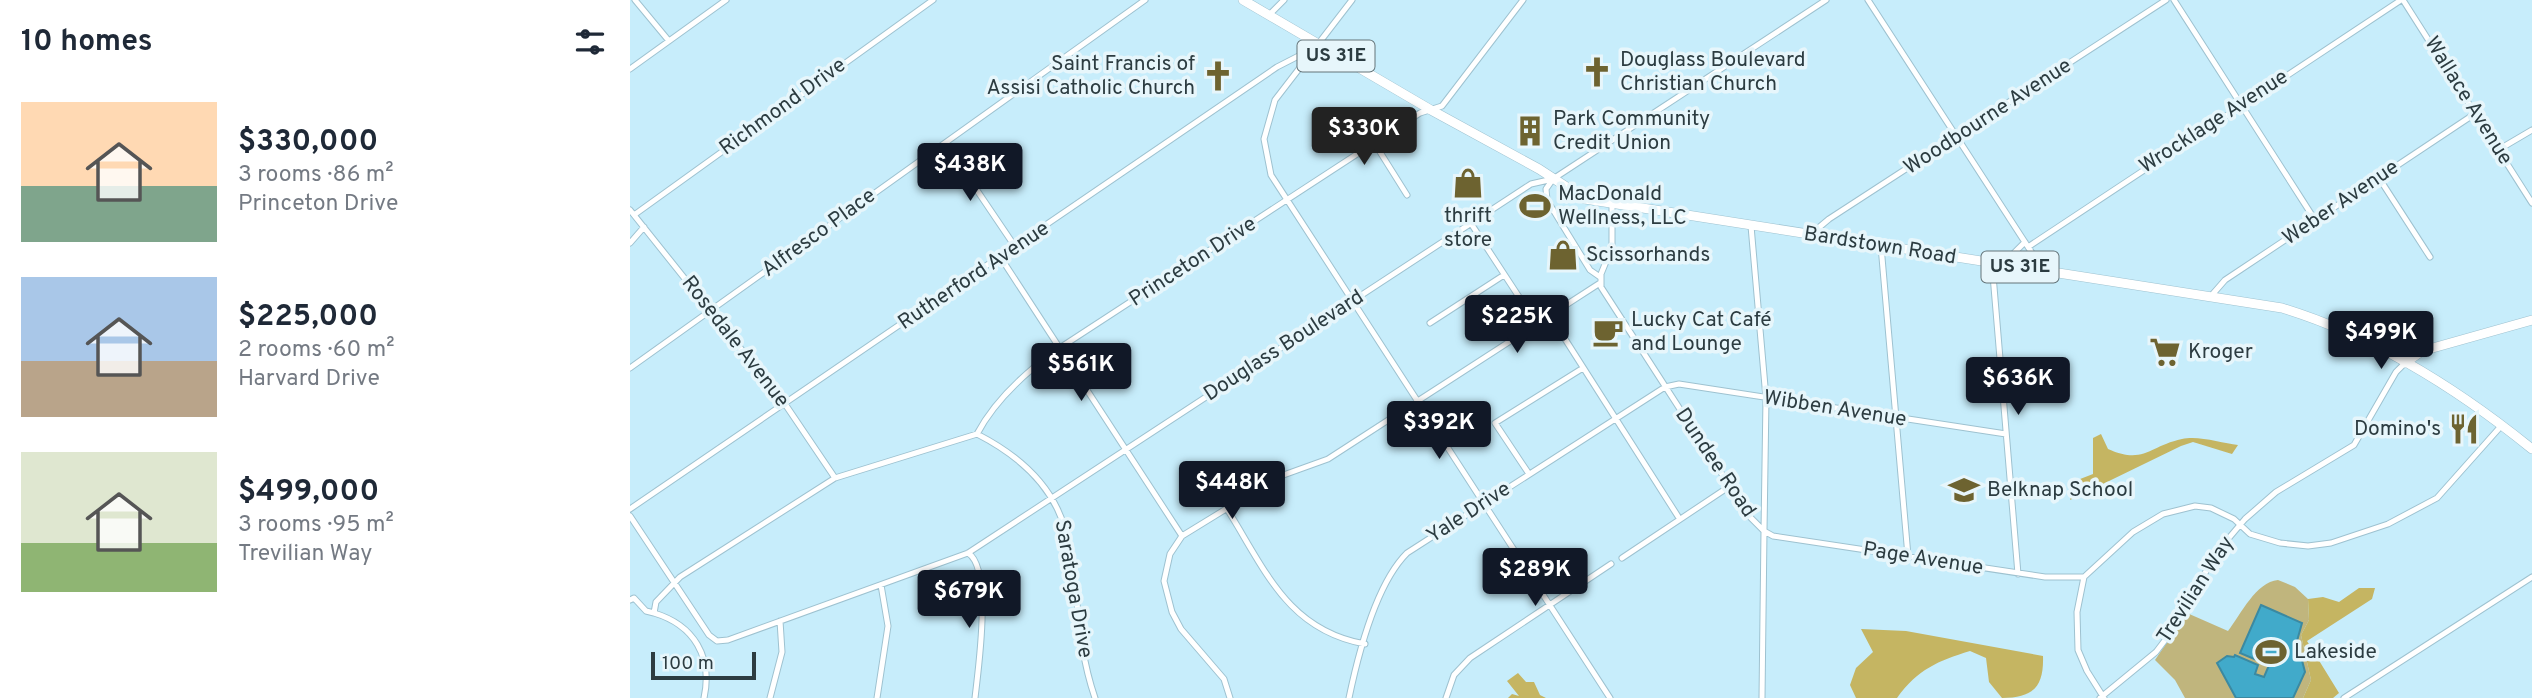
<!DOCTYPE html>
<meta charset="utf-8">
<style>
:root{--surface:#fff;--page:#f6f6f7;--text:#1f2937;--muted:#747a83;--accent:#111827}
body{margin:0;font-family:Overpass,sans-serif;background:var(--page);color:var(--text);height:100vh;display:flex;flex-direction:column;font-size:26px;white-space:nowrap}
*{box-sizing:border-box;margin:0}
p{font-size:23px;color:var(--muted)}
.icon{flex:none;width:38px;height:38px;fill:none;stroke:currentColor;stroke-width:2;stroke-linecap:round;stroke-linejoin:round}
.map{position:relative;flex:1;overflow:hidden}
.drawer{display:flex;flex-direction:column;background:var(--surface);width:630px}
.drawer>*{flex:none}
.scale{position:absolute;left:21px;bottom:18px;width:105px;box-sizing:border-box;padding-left:7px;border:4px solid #2c3c41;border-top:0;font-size:19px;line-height:24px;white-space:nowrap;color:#2c3c41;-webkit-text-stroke:5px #e7f6fb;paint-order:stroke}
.price{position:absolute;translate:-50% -60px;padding:0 16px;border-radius:7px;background:var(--accent);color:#fff;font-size:23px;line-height:46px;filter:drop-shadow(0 2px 4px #0008)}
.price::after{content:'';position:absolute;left:50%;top:42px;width:21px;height:16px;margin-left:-10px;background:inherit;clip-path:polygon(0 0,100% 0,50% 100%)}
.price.current{background:#222;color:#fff}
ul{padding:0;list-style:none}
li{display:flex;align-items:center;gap:21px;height:175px;padding:0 21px}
li span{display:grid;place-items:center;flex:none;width:196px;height:140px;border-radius:0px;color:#555}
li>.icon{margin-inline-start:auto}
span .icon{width:84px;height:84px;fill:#fffc;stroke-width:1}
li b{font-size:30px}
h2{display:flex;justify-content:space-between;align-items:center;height:84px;padding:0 21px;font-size:30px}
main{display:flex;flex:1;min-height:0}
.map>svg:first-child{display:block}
</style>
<main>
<section class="drawer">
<h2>10 homes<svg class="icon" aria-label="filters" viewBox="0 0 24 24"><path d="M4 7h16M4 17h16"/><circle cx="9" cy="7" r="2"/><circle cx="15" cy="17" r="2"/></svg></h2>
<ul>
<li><span style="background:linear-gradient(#ffd9b3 60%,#7fa58c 0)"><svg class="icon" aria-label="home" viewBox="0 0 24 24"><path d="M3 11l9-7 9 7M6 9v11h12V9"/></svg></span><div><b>$330,000</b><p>3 rooms · 86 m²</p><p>Princeton Drive</p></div></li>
<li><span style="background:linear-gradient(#a9c7e8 60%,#b9a48a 0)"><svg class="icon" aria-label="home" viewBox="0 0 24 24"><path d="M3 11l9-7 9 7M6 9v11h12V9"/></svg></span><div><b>$225,000</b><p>2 rooms · 60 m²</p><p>Harvard Drive</p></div></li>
<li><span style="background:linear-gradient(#dfe7d0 65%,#8fb573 0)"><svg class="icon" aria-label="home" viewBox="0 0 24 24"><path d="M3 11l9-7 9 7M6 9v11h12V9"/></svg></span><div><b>$499,000</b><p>3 rooms · 95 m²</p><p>Trevilian Way</p></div></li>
</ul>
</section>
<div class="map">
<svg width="1902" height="698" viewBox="0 0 1902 698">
<rect width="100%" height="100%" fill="#c7edfb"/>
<path fill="#c0b57d" d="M1648,580L1665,587L1678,599L1679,620L1671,635L1681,680L1673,698H1555L1545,680L1525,660L1557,613L1598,631C1611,614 1626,582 1648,580Z"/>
<path fill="#c5b562" d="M1471,434L1478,449C1514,465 1519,446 1552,439C1568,435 1592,443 1608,445L1602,454L1563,442L1551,446L1440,500L1445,481L1463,474V438Z
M1729,588H1745L1742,599L1677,641L1709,693L1703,698H1673L1681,680L1671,635L1679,620L1678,599L1693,597L1709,602Z
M1231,629L1276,631L1413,656C1414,687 1403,698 1372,698L1359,682L1356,658L1340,651C1308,661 1288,669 1267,698H1226L1220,685L1226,668L1243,652Z
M888,673L896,682H904L910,695L916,698H878L882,694L889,696L877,681Z"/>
<path fill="#41aaca" stroke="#3b89a1" stroke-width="2" d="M1631,605L1672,623L1667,641L1675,672L1663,698H1606L1587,663L1597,656L1604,657L1605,655L1628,665L1625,674L1634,677L1640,663L1636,664L1610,653Z"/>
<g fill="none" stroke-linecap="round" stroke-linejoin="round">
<g stroke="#9ec2d0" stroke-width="7">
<path id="minor" d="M5,0L39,41
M722,0L645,100L634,139L641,175L980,698
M1238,0L1413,270
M1544,0L1685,220
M1773,0L1902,203
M639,15L654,0
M0,69L96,0
M315,143L386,248
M745,144L777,195
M1868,150L1902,130
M1749,178L1800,257
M923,179L916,189L917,200L960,270L970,277
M982,204V247L971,274V287L1119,516L1134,531L1132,698
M0,210L155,404L205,478
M4,215L303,0
M842,225L908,326
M1121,226L1136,398L1134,531L1143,536L1415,577H1454
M1180,235L1199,219L1536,0
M0,243L14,227
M1251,246L1278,556
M1398,247L1771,0
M371,258L552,536
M1362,263L1388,574
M1373,264L1395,242
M1581,296L1595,280L1846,113
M921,317L1049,518
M800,323L874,275
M0,368L515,0
M347,434C476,500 427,587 465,698
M899,474L865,423L953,368
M0,509L647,67L688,46
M597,509C635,569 657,630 735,644
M0,516L79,635L87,641L98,640L338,553L901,184L923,179L1196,0
M338,553C363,568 348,671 345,698
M992,558L1100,486
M0,600L4,598L16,611L24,613
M74,698C83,657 64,625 24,613L26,602L50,577L205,478L347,434C365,400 395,373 425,351L790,113L812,106L893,0
M140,698L152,652L150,621
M247,698L258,626L251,585
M600,698L594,679L551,629L542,612L534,581L540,554L552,536L648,477L698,459L970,283
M719,698C728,655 746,584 777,553L1035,387L1049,384L1376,434
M816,698L824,675L840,658L981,564
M1470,698L1526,652L1542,631L1587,552L1615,519L1646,492L1724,445L1766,372L1775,363
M1474,698L1457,671L1448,650L1447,612L1454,577L1503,532L1533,514L1565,506L1581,508L1604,519L1620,534L1650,543L1678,546L1701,543L1758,524L1807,498L1872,425
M1714,698L1902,577"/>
</g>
<g stroke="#9ec2d0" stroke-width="10">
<path id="primary" d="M613,0L801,110L909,169L955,199L1652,308C1744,336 1828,389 1902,449
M1775,363L1792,351L1902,320"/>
</g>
<use href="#minor" stroke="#fff" stroke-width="5"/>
<use href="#primary" stroke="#fff" stroke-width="9"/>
</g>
<defs>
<g id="church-bare" transform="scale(2.415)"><path d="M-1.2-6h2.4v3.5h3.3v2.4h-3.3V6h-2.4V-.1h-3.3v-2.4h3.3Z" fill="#6d6330" stroke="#e7f6fb" stroke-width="2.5" paint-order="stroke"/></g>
<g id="building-bare" transform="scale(2.415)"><path d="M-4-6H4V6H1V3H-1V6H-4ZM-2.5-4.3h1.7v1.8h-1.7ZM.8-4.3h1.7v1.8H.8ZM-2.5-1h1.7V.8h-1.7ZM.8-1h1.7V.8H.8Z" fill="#6d6330" stroke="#e7f6fb" stroke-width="2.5" paint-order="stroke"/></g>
<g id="shop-bare" transform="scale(2.415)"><path d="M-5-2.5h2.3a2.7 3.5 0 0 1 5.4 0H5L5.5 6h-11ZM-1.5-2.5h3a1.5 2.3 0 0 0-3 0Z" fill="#6d6330" stroke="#e7f6fb" stroke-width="2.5" paint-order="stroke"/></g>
<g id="stadium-bare" transform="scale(2.415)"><path d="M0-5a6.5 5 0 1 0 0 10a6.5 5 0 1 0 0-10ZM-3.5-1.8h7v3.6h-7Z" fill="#6d6330" stroke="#e7f6fb" stroke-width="2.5" paint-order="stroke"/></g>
<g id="cafe-bare" transform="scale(2.415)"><path d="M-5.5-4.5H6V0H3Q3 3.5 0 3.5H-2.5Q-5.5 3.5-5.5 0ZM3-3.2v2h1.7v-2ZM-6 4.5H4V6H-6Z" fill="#6d6330" stroke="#e7f6fb" stroke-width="2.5" paint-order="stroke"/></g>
<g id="supermarket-bare" transform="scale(2.415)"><path d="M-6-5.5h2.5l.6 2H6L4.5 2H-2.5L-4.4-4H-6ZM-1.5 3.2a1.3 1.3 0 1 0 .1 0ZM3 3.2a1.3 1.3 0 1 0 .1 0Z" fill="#6d6330" stroke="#e7f6fb" stroke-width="2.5" paint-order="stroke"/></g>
<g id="restaurant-bare" transform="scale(2.415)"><path d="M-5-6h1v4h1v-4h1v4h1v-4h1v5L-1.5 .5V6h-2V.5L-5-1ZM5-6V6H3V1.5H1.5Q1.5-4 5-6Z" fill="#6d6330" stroke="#e7f6fb" stroke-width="2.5" paint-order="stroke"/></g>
<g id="school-bare" transform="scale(2.415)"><path d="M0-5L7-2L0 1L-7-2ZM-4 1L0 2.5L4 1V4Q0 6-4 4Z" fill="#6d6330" stroke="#e7f6fb" stroke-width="2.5" paint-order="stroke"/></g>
</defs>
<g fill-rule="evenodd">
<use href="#church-bare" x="967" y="72"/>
<use href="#church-bare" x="588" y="76"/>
<use href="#building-bare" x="900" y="131"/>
<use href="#shop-bare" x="838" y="183"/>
<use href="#stadium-bare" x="905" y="206"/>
<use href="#shop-bare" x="933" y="255"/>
<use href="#cafe-bare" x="978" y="332"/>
<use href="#supermarket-bare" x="1535" y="352"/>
<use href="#restaurant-bare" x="1834" y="429"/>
<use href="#school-bare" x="1334" y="490"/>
<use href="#stadium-bare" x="1641" y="652"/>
</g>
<g text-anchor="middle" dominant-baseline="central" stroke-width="7" stroke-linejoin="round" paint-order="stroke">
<g fill="#e7f6fb" stroke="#647479" stroke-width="2">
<rect x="667.5" y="40.5" width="77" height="31" rx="5"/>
<rect x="1351.5" y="251.5" width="77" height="31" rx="5"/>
</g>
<g font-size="19" font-weight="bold" fill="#2c3c41">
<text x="706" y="56">US 31E</text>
<text x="1390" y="267">US 31E</text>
</g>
<g font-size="21" fill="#2c3c41" stroke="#e7f6fb" text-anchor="start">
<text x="990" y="60">Douglass Boulevard<tspan x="990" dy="24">Christian Church</tspan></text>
<text x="565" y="64" text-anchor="end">Saint Francis of<tspan x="565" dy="24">Assisi Catholic Church</tspan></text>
<text x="923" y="119">Park Community<tspan x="923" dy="24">Credit Union</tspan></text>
<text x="928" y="194">MacDonald<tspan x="928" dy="24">Wellness, LLC</tspan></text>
<text x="838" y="216" text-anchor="middle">thrift<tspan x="838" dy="24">store</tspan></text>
<text x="956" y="255">Scissorhands</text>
<text x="1001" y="320">Lucky Cat Café<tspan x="1001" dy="24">and Lounge</tspan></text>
<text x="1558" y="352">Kroger</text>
<text x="1811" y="429" text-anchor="end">Domino's</text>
<text x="1357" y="490">Belknap School</text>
<text x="1664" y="652">Lakeside</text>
</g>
<g font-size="21" fill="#2c3c41" stroke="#e7f6fb">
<text transform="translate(1838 101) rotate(58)">Wallace Avenue</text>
<text transform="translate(153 107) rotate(-36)">Richmond Drive</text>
<text transform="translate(1358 117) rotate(-33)">Woodbourne Avenue</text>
<text transform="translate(1584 122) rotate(-33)">Wrocklage Avenue</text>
<text transform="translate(1711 203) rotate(-34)">Weber Avenue</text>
<text transform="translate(189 233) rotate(-36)">Alfresco Place</text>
<text transform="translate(1250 246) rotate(9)">Bardstown Road</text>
<text transform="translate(563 262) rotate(-33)">Princeton Drive</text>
<text transform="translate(344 276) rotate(-34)">Rutherford Avenue</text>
<text transform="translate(105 342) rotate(52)">Rosedale Avenue</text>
<text transform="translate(654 346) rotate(-33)">Douglass Boulevard</text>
<text transform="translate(1205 409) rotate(9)">Wibben Avenue</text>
<text transform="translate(1085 463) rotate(56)">Dundee Road</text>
<text transform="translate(839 513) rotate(-33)">Yale Drive</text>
<text transform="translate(1293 559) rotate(9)">Page Avenue</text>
<text transform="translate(443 589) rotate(80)">Saratoga Drive</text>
<text transform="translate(1566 590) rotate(-57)">Trevilian Way</text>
</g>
</g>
</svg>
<div class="scale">100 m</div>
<b class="price current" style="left:734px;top:167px">$330K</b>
<b class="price" style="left:340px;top:203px">$438K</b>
<b class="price" style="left:887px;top:355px">$225K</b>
<b class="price" style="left:1751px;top:371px">$499K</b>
<b class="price" style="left:451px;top:403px">$561K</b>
<b class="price" style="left:1388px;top:417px">$636K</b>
<b class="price" style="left:809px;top:461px">$392K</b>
<b class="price" style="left:602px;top:521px">$448K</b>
<b class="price" style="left:905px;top:608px">$289K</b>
<b class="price" style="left:339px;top:630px">$679K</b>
</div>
</main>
